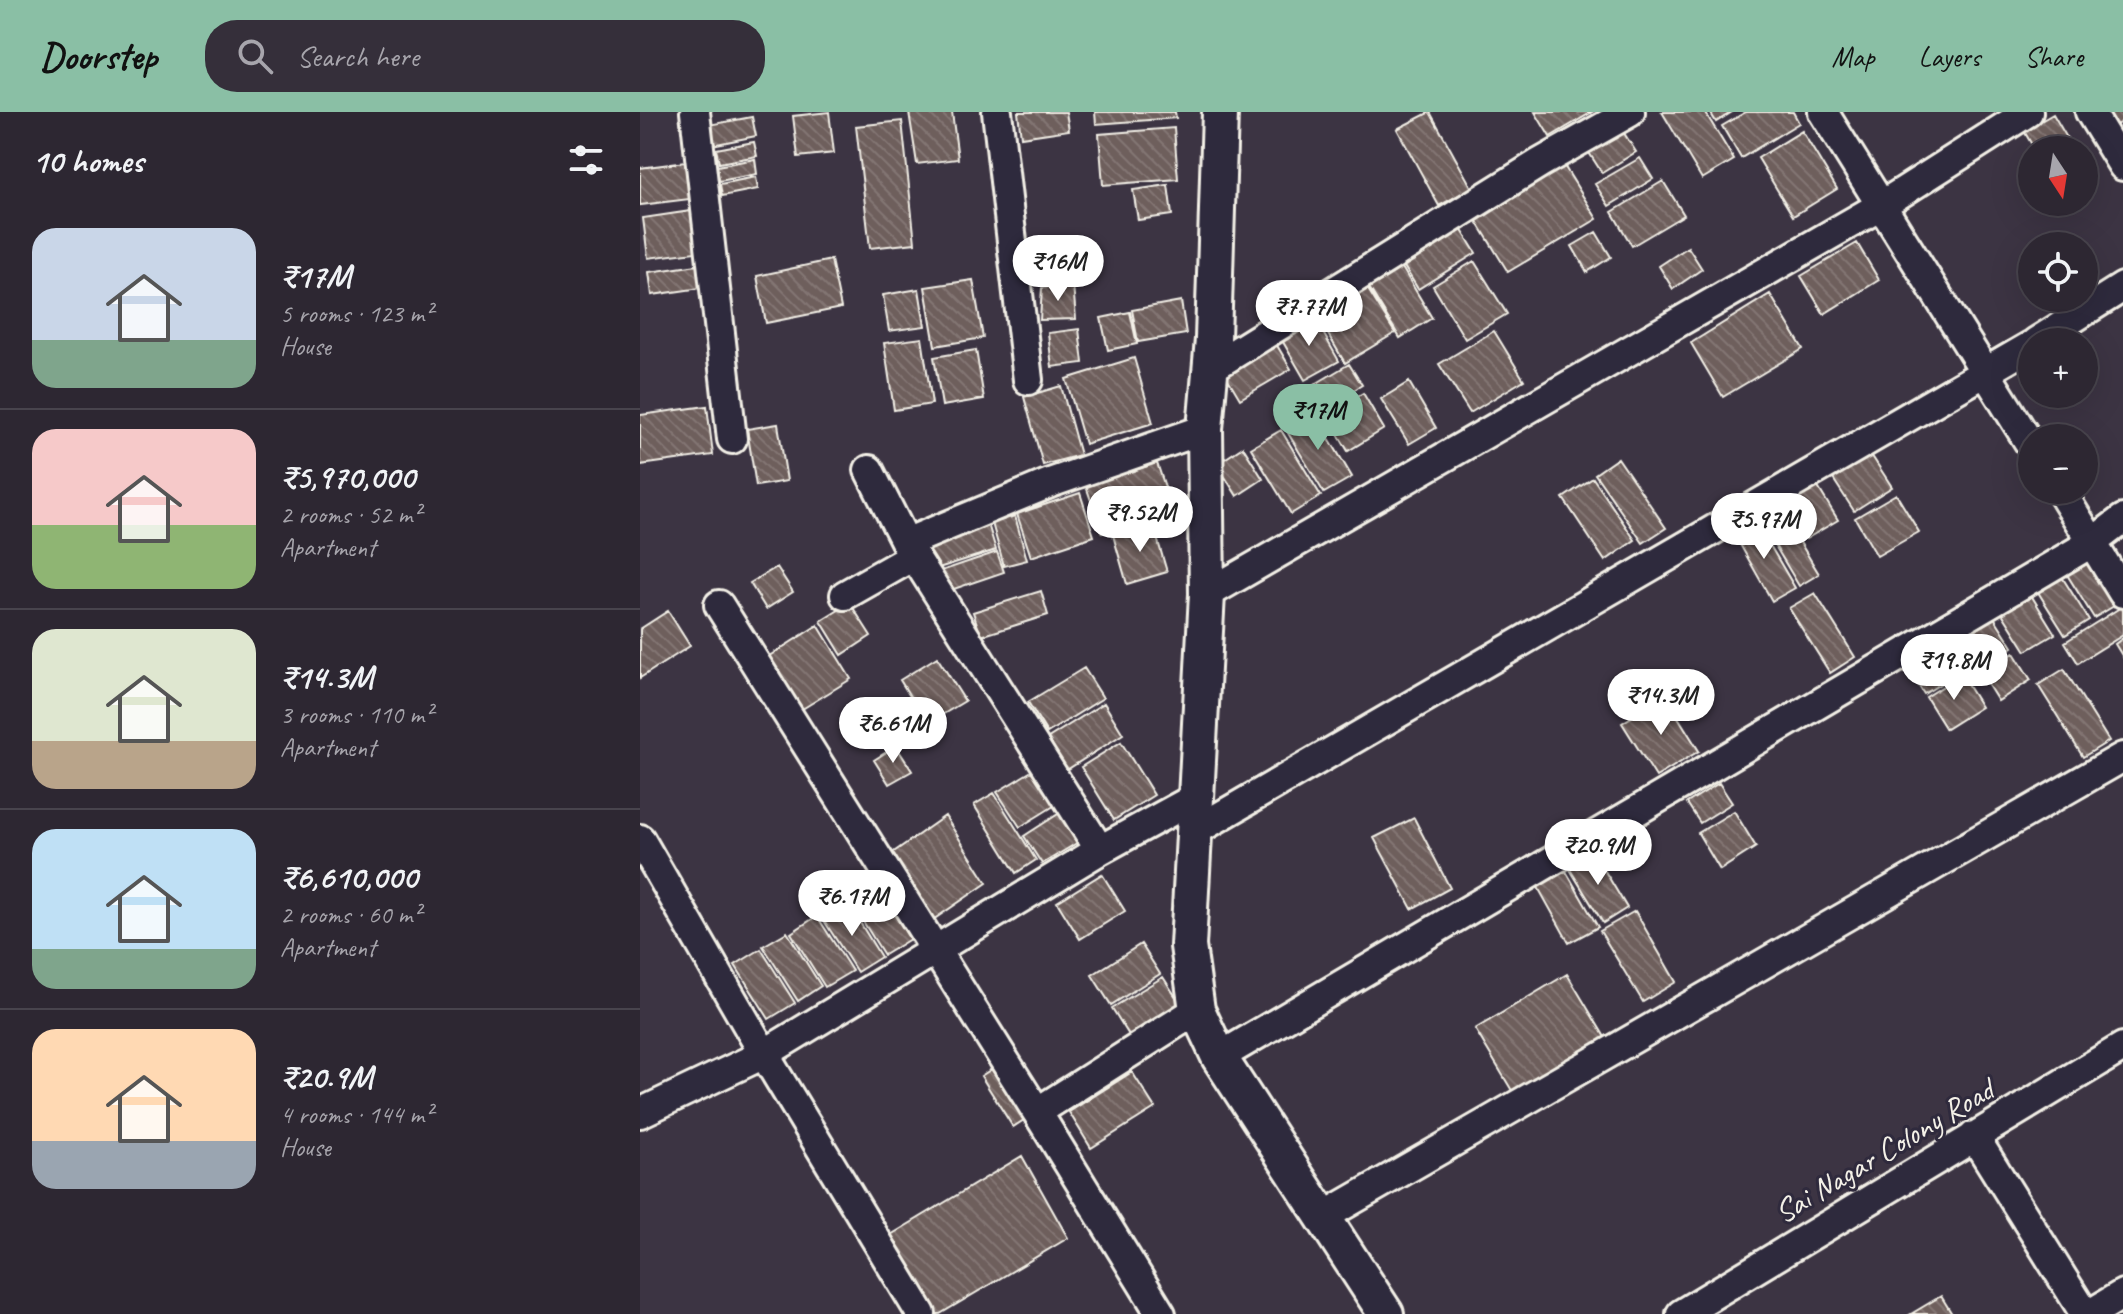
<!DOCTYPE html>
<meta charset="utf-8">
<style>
:root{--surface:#2d2732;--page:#352f3a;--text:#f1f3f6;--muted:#a7a5ac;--line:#48444d;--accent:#8abfa5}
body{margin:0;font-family:Caveat,sans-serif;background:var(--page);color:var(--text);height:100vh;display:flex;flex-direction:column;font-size:30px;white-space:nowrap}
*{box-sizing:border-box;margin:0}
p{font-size:26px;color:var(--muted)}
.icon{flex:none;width:44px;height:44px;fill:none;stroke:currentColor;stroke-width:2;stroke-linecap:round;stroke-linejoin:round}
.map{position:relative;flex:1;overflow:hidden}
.panel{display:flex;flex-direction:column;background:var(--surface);width:640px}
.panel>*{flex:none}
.needle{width:52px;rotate:168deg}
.controls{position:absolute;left:1378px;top:24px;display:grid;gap:16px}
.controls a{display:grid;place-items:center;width:80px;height:80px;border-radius:50%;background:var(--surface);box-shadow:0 8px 32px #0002,0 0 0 2px var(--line);font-size:40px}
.price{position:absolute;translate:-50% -68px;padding:0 18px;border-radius:28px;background:#fff;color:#222;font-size:26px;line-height:52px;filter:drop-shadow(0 2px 4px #0008)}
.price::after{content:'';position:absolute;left:50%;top:48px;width:24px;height:18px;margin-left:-12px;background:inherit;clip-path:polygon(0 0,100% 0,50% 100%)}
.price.current{background:var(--accent);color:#111}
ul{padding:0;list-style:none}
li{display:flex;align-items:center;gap:24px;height:200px;padding:0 32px}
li+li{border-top:2px solid var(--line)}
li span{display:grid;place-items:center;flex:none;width:224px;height:160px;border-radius:24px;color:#555}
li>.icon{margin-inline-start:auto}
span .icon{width:96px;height:96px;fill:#fffc;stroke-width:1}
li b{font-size:34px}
h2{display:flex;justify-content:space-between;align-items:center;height:96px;padding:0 32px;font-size:34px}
header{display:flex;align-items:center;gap:48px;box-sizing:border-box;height:112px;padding:0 40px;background:var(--accent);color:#111}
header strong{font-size:38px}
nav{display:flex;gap:44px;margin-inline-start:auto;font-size:28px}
.search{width:560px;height:72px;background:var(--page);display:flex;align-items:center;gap:20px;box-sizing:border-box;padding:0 28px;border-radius:32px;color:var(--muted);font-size:30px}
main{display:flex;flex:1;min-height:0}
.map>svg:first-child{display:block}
</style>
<header>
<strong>Doorstep</strong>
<div class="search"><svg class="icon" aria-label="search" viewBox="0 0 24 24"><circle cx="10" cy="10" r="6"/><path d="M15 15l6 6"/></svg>Search here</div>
<nav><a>Map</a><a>Layers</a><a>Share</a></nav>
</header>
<main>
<section class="panel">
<h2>10 homes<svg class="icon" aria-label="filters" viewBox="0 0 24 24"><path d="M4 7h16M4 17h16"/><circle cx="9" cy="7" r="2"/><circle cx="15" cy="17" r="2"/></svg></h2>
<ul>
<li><span style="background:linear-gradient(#c9d6e8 70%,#7fa58c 0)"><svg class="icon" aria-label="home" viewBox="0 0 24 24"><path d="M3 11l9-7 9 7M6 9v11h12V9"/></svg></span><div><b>₹17M</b><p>5 rooms · 123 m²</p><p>House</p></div></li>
<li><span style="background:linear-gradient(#f6c9c9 60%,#8fb573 0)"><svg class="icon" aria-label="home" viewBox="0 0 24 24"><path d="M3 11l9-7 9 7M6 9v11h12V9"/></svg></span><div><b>₹5,970,000</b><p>2 rooms · 52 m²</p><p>Apartment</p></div></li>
<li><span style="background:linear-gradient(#dfe7d0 70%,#b9a48a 0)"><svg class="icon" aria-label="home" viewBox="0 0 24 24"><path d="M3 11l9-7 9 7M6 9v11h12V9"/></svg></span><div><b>₹14.3M</b><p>3 rooms · 110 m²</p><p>Apartment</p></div></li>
<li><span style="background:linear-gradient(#bfe0f5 75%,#7fa58c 0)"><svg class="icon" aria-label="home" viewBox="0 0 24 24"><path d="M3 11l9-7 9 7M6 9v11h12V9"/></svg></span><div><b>₹6,610,000</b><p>2 rooms · 60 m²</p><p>Apartment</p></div></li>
<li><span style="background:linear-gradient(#ffd9b3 70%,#9aa5b1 0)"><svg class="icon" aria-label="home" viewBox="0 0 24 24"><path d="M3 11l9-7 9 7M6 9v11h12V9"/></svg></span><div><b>₹20.9M</b><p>4 rooms · 144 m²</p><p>House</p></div></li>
</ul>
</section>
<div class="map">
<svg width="1483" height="1202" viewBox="0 0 1483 1202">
<defs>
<pattern id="building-back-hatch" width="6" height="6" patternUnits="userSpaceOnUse" patternTransform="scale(2)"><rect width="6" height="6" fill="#6e5e5c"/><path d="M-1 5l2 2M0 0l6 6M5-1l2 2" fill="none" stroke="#837673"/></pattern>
</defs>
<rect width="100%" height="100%" fill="#3c3443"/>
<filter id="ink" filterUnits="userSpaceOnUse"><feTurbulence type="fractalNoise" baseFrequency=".0125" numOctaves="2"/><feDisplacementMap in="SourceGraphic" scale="16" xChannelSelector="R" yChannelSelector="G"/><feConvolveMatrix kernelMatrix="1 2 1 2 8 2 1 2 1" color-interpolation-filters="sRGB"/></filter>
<g filter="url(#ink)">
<path fill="url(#building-back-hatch)" stroke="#f4f1e8" stroke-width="2" d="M189,0L194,41L158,45L153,4Z
M269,0H312L318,47L277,52Z
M378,0H426L429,18L381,25Z
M455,0H535L536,6L456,12Z
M790,0L832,76L799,94L757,17Z
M895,0H952L910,25Z
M1022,0H1065L1094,48L1062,67Z
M1070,0H1092L1076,10Z
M1106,0H1153L1159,11L1101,46L1082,14Z
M1459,0H1483V9L1469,17Z
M1413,2L1430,31L1417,38H1395L1384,19Z
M112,5L116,24L72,33L69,13Z
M262,9L275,131L230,136L216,14Z
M534,16L538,67L463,73L459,22Z
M982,18L996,40L962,61L948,39Z
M1162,19L1197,77L1153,104L1118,46Z
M114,30L117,44L79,51L76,37Z
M1000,46L1013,67L969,94L955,72Z
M115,47L117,62L79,69L77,54Z
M45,50L50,87L0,93V56Z
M923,52L957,107L868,160L835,106Z
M116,65L118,77L82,84L80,72Z
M1023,69L1044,103L992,134L972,100Z
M528,73L532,103L498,108L493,78Z
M51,99L56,140L8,146L3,106Z
M818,112L836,141L778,177L760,148Z
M956,120L971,145L947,160L932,134Z
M1217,131L1239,168L1184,202L1161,164Z
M1048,135L1062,157L1033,177L1019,154Z
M191,148L201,196L126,211L117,164Z
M758,149L792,206L760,226L725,169Z
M834,149L867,202L825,227L793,174Z
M58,153L61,176L12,183L9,160Z
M333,168L343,226L295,234L285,175Z
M724,171L755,221L705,251L675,200Z
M433,172L436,207L400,208L402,176Z
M279,177L285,214L249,219L243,183Z
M1130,182L1163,237L1083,285L1051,231Z
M541,189L546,222L498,230L492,198Z
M490,200L497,232L468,238L461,206Z
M673,203L699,249L665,268L639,223Z
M439,217L443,251L412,255L408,221Z
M854,219L884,268L830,301L799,252Z
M632,225L651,257L600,287L581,255Z
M282,226L292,292L254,298L244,231Z
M336,238L344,287L302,294L294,245Z
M494,246L513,311L445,332L426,267Z
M709,252L722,273L686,295L672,274Z
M769,270L796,316L769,332L741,287Z
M421,274L440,343L403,353L384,285Z
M723,281L744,317L708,339L686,302Z
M67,294L73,343L0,353V303Z
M673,299L712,365L684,381L645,316Z
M138,312L147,369L116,374L107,317Z
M641,318L681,384L651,402L611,336Z
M603,335L623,367L597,384L577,352Z
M1228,338L1252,375L1214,399L1190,362Z
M978,346L1026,416L1003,431L955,362Z
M517,351L533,399L462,421L446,374Z
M953,366L995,428L965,449L923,386Z
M1176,372L1198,408L1166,427L1144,391Z
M440,381L454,424L391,445L377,402Z
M1256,382L1279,420L1237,444L1215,406Z
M1138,394L1179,462L1159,474L1118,405Z
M375,404L387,448L364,454L352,411Z
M1115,408L1155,476L1132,489L1093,420Z
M348,412L356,438L292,458L284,433Z
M513,412L527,460L487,472L473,423Z
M357,440L364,460L305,480L298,460Z
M1451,445L1479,491L1454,506L1426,461Z
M137,455L153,480L126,497L110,471Z
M1422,465L1449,508L1425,523L1398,480Z
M401,479L408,503L341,524L333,500Z
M1175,481L1215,545L1190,561L1149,496Z
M1391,483L1415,522L1386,539L1362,501Z
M210,491L231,524L202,543L181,509Z
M1483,494V523L1438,551L1425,530Z
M28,499L50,534L0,566V517Z
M1352,502L1373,535L1343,554L1322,521Z
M178,513L211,567L159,599L126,546Z
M1483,526V545L1475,532Z
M1301,535L1318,561L1284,582L1267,556Z
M1374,541L1391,568L1358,589L1341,562Z
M297,545L325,589L287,612L260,568Z
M444,556L463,586L407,621L388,590Z
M1424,557L1469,629L1443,645L1398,573Z
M1321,563L1341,595L1306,617L1286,585Z
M1025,584L1059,639L1016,665L982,611Z
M464,591L483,622L425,659L405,628Z
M481,630L514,683L474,708L441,655Z
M256,634L272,659L249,672L234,648Z
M400,654L422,689L380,715L357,680Z
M1079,671L1092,691L1060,711L1047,691Z
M354,681L396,748L376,761L334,693Z
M426,697L445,726L402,752L384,724Z
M1094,699L1116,735L1080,758L1058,721Z
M305,704L347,771L284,814L241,749Z
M774,706L810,776L772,797L734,726Z
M953,739L987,796L963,811L928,754Z
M923,754L958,815L929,831L895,770Z
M462,762L485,799L440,827L417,790Z
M235,771L270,827L244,843L209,787Z
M208,791L241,845L217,860L183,807Z
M995,799L1036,870L1003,890L960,819Z
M177,804L212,859L185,875L151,821Z
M147,820L181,874L158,889L123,834Z
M501,832L520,862L471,893L452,863Z
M121,837L155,891L129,907L95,853Z
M927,862L966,927L874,982L835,917Z
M523,865L545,899L494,931L472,896Z
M358,953L390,1004L373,1015L341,964Z
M492,960L515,996L451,1036L429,1000Z
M382,1044L428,1126L300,1202H288L244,1127Z
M1301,1184L1312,1202H1271Z"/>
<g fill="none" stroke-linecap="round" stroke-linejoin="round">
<g stroke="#f4f1e8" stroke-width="34">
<path id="minor" d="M55,0L92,327
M357,0L388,268
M1183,0L1392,335
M1450,0L1483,54
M1396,230L1483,175
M571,256L900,51L990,0
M229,358L266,431
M1420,378L1483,481
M567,482L1242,93L1388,0
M205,483L274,444
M79,493L397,1000
M555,719L1392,233
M0,727L124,942L281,1202
M460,738L266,431L410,371L565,317
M579,945L1453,430L1483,407
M0,1001L124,942L460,738L555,686
M1334,1024L1445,1202
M681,1106L1483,645
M521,1202L397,1000L557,898
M1041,1202L1483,935
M1450,1202L1483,1182"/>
</g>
<g stroke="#f4f1e8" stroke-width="40">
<path id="tertiary" d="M580,0L573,227L565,317L567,482L548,834L557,898L579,945L746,1202"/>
</g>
<use href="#minor" stroke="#2f2a3d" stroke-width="28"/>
<use href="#tertiary" stroke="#2f2a3d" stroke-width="34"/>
</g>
</g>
<g text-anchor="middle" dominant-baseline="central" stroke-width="6" stroke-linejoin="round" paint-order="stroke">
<g font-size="32" fill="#f4f1e8" stroke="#2f2a3d">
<text transform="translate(1244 1039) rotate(-31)">Sai Nagar Colony Road</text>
</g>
</g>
</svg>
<div class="controls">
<a><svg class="needle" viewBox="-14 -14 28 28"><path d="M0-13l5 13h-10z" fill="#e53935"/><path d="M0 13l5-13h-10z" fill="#a7a5ac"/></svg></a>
<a><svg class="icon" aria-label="locate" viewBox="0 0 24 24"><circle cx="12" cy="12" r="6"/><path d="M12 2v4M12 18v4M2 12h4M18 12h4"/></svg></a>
<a>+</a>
<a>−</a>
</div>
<b class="price" style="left:418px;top:191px">₹16M</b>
<b class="price" style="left:669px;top:236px">₹7.77M</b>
<b class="price current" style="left:678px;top:340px">₹17M</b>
<b class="price" style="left:500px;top:442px">₹9.52M</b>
<b class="price" style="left:1124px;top:449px">₹5.97M</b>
<b class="price" style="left:1314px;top:590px">₹19.8M</b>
<b class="price" style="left:1021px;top:625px">₹14.3M</b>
<b class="price" style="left:253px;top:653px">₹6.61M</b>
<b class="price" style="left:958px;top:775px">₹20.9M</b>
<b class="price" style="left:212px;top:826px">₹6.17M</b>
</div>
</main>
